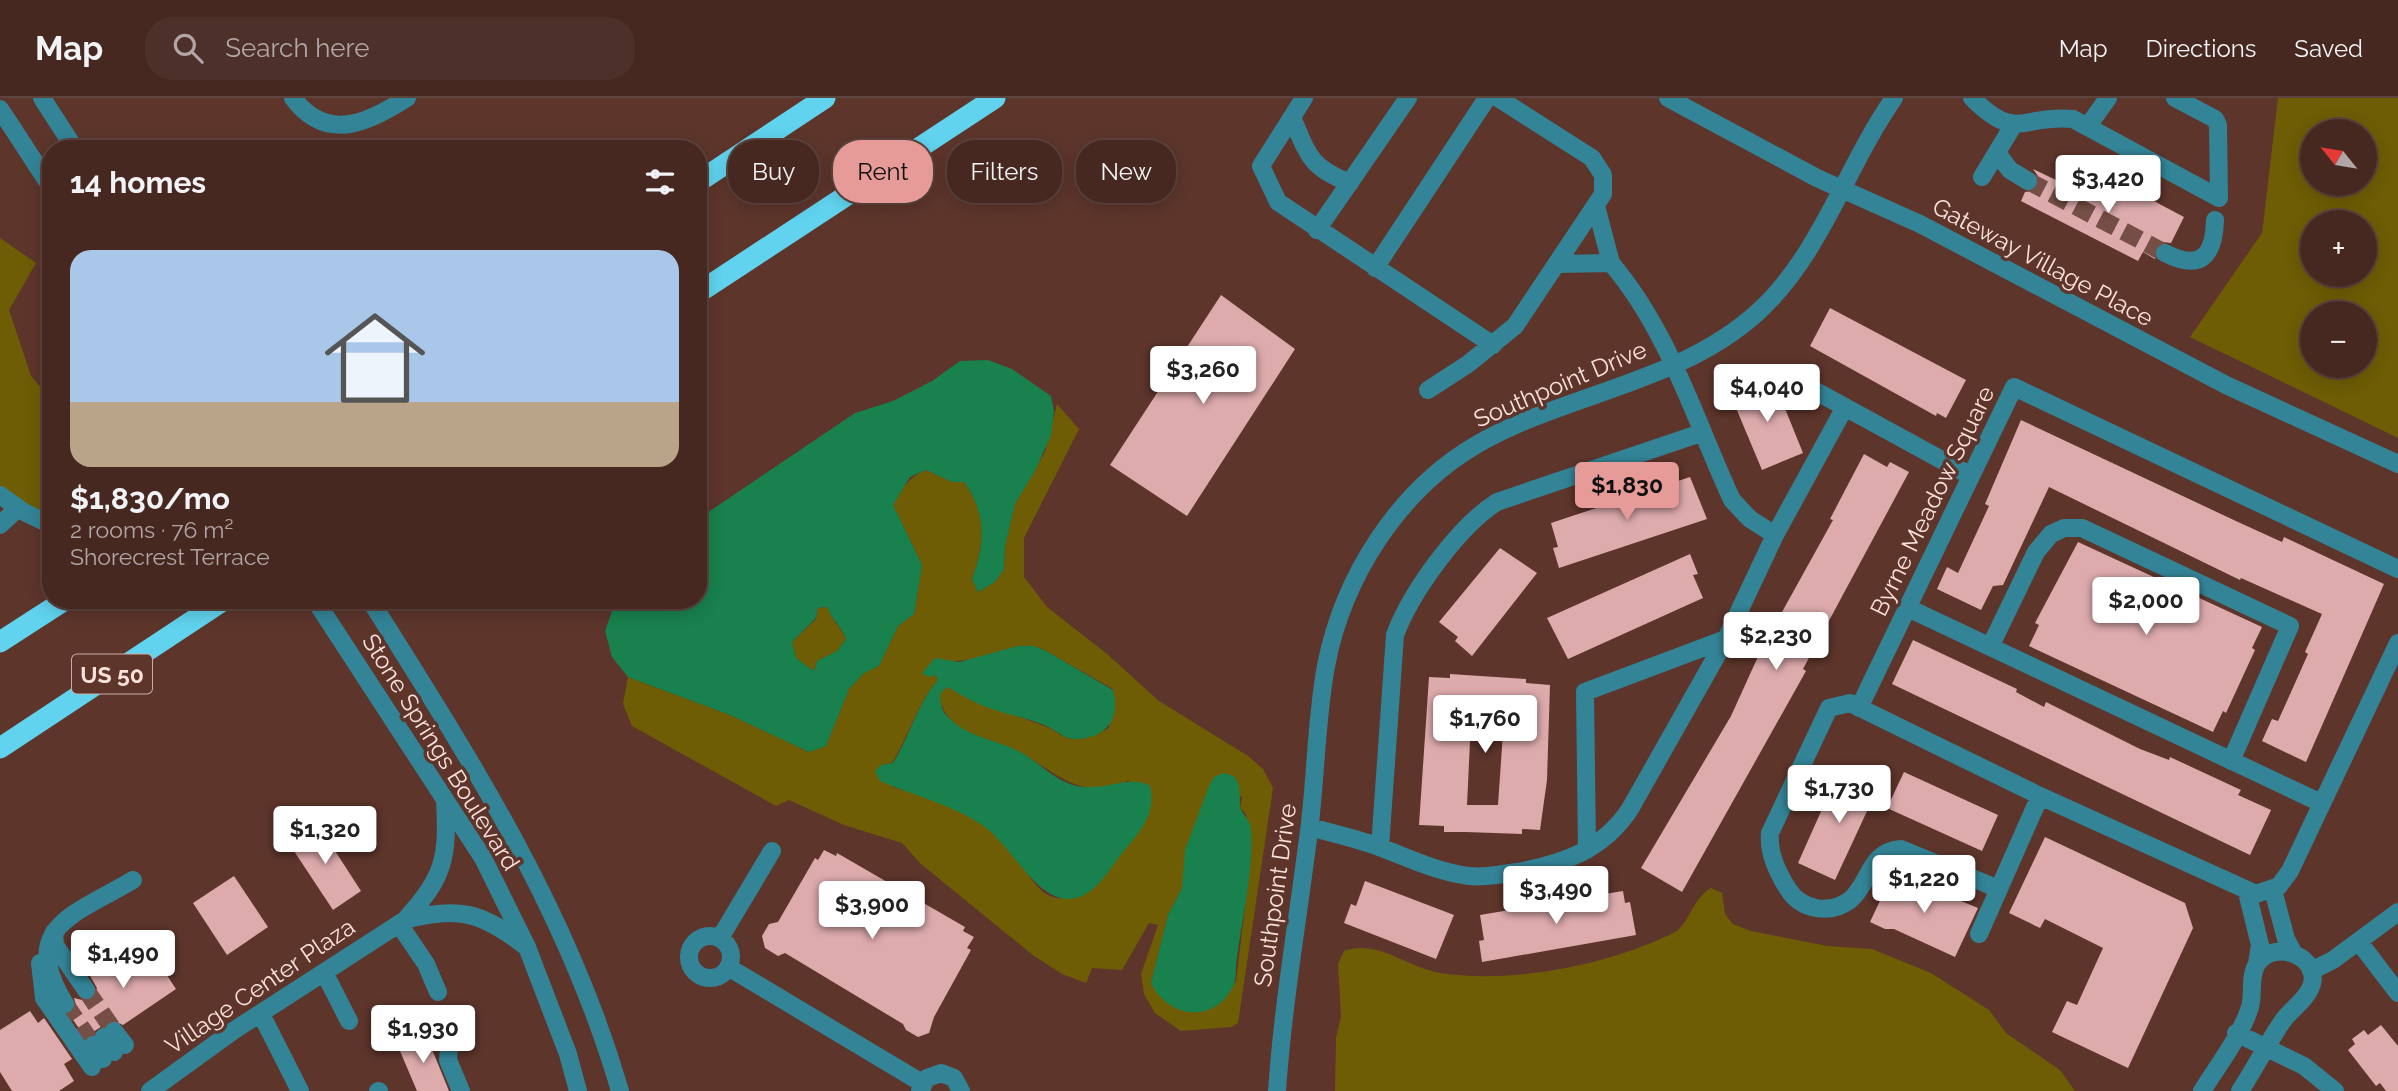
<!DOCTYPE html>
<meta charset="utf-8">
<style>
:root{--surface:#462820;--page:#4d3029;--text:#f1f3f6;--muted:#b0a6a5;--line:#5e443e;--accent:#e69b98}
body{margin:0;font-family:Raleway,sans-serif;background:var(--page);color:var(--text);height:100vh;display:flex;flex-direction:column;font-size:26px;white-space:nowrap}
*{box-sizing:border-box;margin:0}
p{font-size:23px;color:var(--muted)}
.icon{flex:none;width:38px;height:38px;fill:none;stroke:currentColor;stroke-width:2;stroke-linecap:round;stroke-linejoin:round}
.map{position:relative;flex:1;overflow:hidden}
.details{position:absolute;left:42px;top:42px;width:665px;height:469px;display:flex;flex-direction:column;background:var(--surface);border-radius:28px;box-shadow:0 4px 18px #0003,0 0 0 2px var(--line)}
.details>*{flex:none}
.top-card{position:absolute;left:728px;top:42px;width:665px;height:63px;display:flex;gap:14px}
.needle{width:46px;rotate:300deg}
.controls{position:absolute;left:2300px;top:21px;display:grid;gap:14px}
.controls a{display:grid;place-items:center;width:77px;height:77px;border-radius:50%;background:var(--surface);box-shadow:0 4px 18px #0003,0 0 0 2px var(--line);font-size:35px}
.price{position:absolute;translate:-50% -60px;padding:0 16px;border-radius:7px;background:#fff;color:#222;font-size:23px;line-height:46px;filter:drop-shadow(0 2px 4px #0008)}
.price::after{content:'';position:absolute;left:50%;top:42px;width:21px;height:16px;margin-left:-10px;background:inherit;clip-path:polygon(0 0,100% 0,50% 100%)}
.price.active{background:var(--accent);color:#111}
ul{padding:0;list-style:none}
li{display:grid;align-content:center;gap:14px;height:371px;padding:0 28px}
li+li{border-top:2px solid var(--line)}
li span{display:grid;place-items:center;height:217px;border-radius:21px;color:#555}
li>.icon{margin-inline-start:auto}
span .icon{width:126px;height:126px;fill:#fffc;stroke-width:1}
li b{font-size:30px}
h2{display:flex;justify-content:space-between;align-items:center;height:84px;padding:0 28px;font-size:30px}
.chip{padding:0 24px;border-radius:28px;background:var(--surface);box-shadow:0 4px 18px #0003,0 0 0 2px var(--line);font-size:24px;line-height:63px}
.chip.active{background:var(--accent);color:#111}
header{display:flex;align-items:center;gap:42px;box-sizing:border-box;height:98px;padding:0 35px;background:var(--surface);border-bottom:2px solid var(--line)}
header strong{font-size:33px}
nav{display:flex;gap:38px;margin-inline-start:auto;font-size:24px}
.search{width:490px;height:63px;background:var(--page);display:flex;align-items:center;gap:18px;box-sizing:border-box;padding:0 24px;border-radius:28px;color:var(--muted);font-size:26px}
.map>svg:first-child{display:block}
</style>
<header>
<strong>Map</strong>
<div class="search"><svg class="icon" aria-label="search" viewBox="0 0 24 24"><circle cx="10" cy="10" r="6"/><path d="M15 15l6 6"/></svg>Search here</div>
<nav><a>Map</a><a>Directions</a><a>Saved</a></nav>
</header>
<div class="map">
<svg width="2398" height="993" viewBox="0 0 2398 993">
<rect width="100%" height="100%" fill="#5d352b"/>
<path fill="#6f5d05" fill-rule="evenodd" d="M2278,0H2398V340L2190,239L2262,135ZM2312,33H2364V86H2312ZM2312,124H2364V177H2312ZM2364,215V268H2312V215Z
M0,140L36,165L9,212L31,278L51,301V412L41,418L0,391Z
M1057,306L1079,331L1024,440V479L1047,509L1107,556L1159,603L1248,658L1263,671L1273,690L1238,925L1231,929L1181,933L1155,915L1144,896L1141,876L1158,827L1149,825L1122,872L1092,870L1086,885L1062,876L1034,858L921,766L902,745L844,727L789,702L776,708L632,628L623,606L628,579L730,617L809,654L826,648L849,591L864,575L879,568L898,528L914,516L922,467L893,407C902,390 908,380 926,372L952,384H964C987,416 985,445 972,481L978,494L995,484L1004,471L1005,448L1015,406L1045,354ZM1018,548H1034L1046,553L1113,591L1109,630C1098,636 1086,642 1073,641C1062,640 1058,634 1049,630C1014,615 980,608 947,589L939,596C945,639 990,637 1021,655C1055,674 1087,707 1129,682C1119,719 1114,790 1071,799C1061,802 1050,800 1042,793C1024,775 1014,751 994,735C966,712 927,699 893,689L881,667L892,665C909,638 917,606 938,582L935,577L947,564L973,561ZM1209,688L1242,699L1240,710L1246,716L1251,760L1236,883L1216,908L1204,913L1151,885L1168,817L1182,790Z
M828,509C832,523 840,528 846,541L837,553L817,563L814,573L796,560L792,544L816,521L818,510Z
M1711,790L1722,795L1725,816L1733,826L1751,833L1827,848L1872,851L1931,875L1989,912L2006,935L2060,972L2075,993H1335L1336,940L1341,918L1338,866L1344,853C1379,841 1407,870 1440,875C1513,886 1610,867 1675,834C1688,827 1693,800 1711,790Z"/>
<path fill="#19814d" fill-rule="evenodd" d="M988,262L1012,271L1051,298L1054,313L1051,337L1036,371L1015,406L1005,448L1004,471L995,484L978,494L972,481C985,446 987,416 964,384H952L926,372L910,379L893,407L922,467L914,516L898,528L879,568L864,575L849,591L826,648L809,654L730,617L628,579L612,559L605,533L616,502H698V421L855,315L893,303L932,283L960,263ZM827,509C832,522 841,528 846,541L837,553L817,563L814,573L796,560L792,544L816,520L818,510Z
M1018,548H1034L1046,553L1113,592C1121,620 1107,640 1076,641C1065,641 1061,636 1052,631C1036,622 1013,618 995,612C978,607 963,598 947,589L940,596C941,607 941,613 949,620C968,640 999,642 1022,655C1040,665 1056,684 1077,688C1103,694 1131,676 1150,688C1157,715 1139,735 1123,754C1114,765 1103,783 1093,791C1045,829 1016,748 982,727C951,706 914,698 880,683L875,673L881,667L893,665C910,638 917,606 938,582L935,577L929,579L922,575L935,560L959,564Z
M1224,675L1234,678C1242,690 1239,696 1240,708C1241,716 1251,722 1251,732C1254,771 1242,820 1237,860C1235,868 1237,879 1234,886C1217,926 1169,922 1151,885L1168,817L1182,790L1185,752L1209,688L1214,679Z"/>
<path fill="#deabad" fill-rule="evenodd" d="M2033,71L2079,93L2116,83L2184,119L2171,145L2163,144L2155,150V161L2143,154L2138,163L2021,103L2025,94L2033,93L2038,88V78Z
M1221,197L1295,251L1187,418L1110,367Z
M1830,210L1966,282L1946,320L1937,315L1936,318L1810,248Z
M1773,281L1803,355L1762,372L1731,298Z
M2021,322L2238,424L2282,444L2284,439L2384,486L2306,664L2262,643L2272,621L2278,623L2308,556L2305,554L2322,516L2241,480L2240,482L2049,389L2003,487L1993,488L1981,512L1937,491L1947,469L1958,475L1989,408L1985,406Z
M1864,356L1887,369L1890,364L1909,374L1803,571L1806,573L1682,794L1641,770L1731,618L1761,552L1833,422L1830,421Z
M1690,379L1707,421L1559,470L1553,450L1558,449L1551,425Z
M2078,444L2262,529L2252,550L2255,552L2226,615L2223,613L2213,634L2029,548L2039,527L2035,525Z
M1500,450L1537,475L1472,558L1455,543L1458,539L1439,524Z
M1690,456L1698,476L1693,477L1703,500L1568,561L1547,520Z
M1913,542L2017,591L2016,594L2044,609L2046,604L2140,651L2169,662L2170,659L2241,692L2238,697L2271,712L2250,757L1892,586Z
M1450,576L1526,581V585L1550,587L1547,682L1540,732L1522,731V736L1466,734H1444V728L1419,727L1429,579L1450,580ZM1472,601L1505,606L1498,707H1467Z
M1846,668L1870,680L1875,696L1835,782L1798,765L1823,709L1827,711Z
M1904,674L1998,717L1982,753L1887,710Z
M317,725L361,793L333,812L288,744Z
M2045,739L2185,805L2193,830L2128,970L2052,934L2067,903L2077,907L2103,850L2045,821L2040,830L2009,815Z
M824,752L836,758L837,755L965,829L963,833L974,839L967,850L971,852L934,919L929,935L918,939L906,932L903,926L785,855L778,858L765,850L762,838L769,826L778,824L815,760L818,762Z
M1893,775L1978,810L1955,859L1894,831H1885L1870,824Z
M234,778L268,829L227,857L193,805Z
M1365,783L1454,817L1436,861L1344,825L1351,806L1356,808Z
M1623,793L1625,805L1630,804L1636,837L1482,864L1479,843L1484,842L1480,817Z
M143,841L176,891L123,927L112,922L85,939L69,916L76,907L74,900L86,903L93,901L97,890L89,876Z
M30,913L38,925L44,920L72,961L64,966L74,983L59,993H12L0,974V932Z
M2381,927L2398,948V993H2386L2380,985L2376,988L2348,952L2355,946L2352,941L2364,932L2368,937Z
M425,935L438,966L449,993H417L397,946Z"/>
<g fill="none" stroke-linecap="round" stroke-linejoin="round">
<path stroke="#754f45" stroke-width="18" stroke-dasharray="18 9" stroke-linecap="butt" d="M2028,83L2165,155
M86,892L114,933
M65,906L93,947"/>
<path stroke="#338497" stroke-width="18" d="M42,0L75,51
M293,0C327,45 368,25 407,0
M1304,0L1261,68L1278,104L1493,247
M1668,0L1817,80L1920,126L2226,287L2398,366
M1972,0C2017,45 2022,16 2073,21L2219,100L2218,27L2215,21L2175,0
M0,11L51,89
M1292,19C1308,57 1310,70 1350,85
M2088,28L2108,0
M1997,55L2010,72L2028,83
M1982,79L2014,26
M1317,132L1408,0
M2165,155C2200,173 2214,159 2215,122
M1611,165C1669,233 1695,322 1732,402L1750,421L1775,437
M1558,166L1611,165L1596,108
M1375,170L1487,0
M1799,284L1971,378
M1428,292L1468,266L1515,228L1603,96V77L1592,60L1498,0
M0,397L24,414L51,427
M0,427L18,410
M315,502L483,760L527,849L568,956L578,993
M370,502C470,661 567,811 620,993
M1908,510L2321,705
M1990,549L2036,454L2051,436L2064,430H2082L2290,528L2231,663
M1859,610L2014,289L2398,471
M1310,729C1334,736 1359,741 1382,750C1411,761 1438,774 1469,778C1485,780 1501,776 1517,774C1563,766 1603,752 1630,711L1726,541L1775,437L1845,309
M1380,749L1395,537C1411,494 1458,429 1497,404L1701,335
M1587,752L1585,594L1726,541
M1999,791L1901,751C1868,754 1871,784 1850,802C1830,817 1801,812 1788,791C1777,774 1768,755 1770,735L1829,610L1850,605L2040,698L2256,796L2279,788L2290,773L2398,545
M2273,792L2286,841L2294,856
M2247,794L2260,847L2257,866
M405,822C458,808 481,814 524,847
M399,826L426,866L438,894
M54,834L55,847L86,892
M1979,836L2040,698
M689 859a21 21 0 1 1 42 0a21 21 0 1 1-42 0Z
M720,840L772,753
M2359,844L2398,895
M40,865L44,900L92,969
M728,869L922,985
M2311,873L2333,862L2398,814
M325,876L349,923
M65,906C18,829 74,817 133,782
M261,916L300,993
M451,926L448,962L461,993
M114,933L125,947
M2236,935L2304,968L2335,993
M104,939L114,954
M93,947L103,961
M150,993L233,933L405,822C445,778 448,760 445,702
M378,993H379
M920,993L927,980L941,975L954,980L961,993
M1277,993C1283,906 1298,820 1309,733C1316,679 1316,622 1326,568C1343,479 1398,393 1476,347C1565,295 1679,286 1758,214C1822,155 1845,70 1894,0
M2202,993C2218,967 2241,938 2250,909C2254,895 2249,879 2257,866C2274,839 2325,860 2310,891C2304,904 2290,912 2282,924C2267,946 2255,970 2240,993"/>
<path stroke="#61d3ee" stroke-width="21" d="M698,84L825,0
M698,195L995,0
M0,544L65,502
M0,650L224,502"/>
</g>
<g text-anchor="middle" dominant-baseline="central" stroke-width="7" stroke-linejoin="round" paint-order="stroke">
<rect fill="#5d352b" stroke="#cbada6" stroke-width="2" x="72" y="556.5" width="80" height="39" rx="5"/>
<g font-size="23" font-weight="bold" fill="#fae0da">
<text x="112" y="576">US 50</text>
</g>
<g font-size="24" fill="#fae0da" stroke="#5d352b">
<text transform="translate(2043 164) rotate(28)">Gateway Village Place</text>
<text transform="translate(1560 286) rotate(-23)">Southpoint Drive</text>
<text transform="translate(1932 403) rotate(-64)">Byrne Meadow Square</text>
<text transform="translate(441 654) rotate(58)">Stone Springs Boulevard</text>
<text transform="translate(1275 797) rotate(-82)">Southpoint Drive</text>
<text transform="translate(260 888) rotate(-34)">Village Center Plaza</text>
</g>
</g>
</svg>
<div class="controls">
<a><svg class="needle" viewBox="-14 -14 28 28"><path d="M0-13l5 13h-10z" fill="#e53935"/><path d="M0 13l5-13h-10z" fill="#b0a6a5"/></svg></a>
<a>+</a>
<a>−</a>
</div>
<b class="price" style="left:2108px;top:117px">$3,420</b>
<b class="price" style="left:1203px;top:308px">$3,260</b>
<b class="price" style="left:1767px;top:326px">$4,040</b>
<b class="price active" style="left:1627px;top:424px">$1,830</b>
<b class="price" style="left:2146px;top:539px">$2,000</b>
<b class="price" style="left:1776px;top:574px">$2,230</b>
<b class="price" style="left:1485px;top:657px">$1,760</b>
<b class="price" style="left:1839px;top:727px">$1,730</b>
<b class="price" style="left:325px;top:768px">$1,320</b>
<b class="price" style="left:1924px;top:817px">$1,220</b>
<b class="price" style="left:1556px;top:828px">$3,490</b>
<b class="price" style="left:872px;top:843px">$3,900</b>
<b class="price" style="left:123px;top:892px">$1,490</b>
<b class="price" style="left:423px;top:967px">$1,930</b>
<div class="top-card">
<a class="chip">Buy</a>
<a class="chip active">Rent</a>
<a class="chip">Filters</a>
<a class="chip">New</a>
</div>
<section class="details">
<h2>14 homes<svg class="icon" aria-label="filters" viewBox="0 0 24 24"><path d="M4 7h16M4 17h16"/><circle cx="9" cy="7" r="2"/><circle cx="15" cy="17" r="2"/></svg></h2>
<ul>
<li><span style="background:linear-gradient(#a9c7e8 70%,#b9a48a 0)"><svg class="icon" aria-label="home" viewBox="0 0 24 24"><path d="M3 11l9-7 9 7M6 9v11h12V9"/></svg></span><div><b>$1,830/mo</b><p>2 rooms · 76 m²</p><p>Shorecrest Terrace</p></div></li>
</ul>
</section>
</div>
